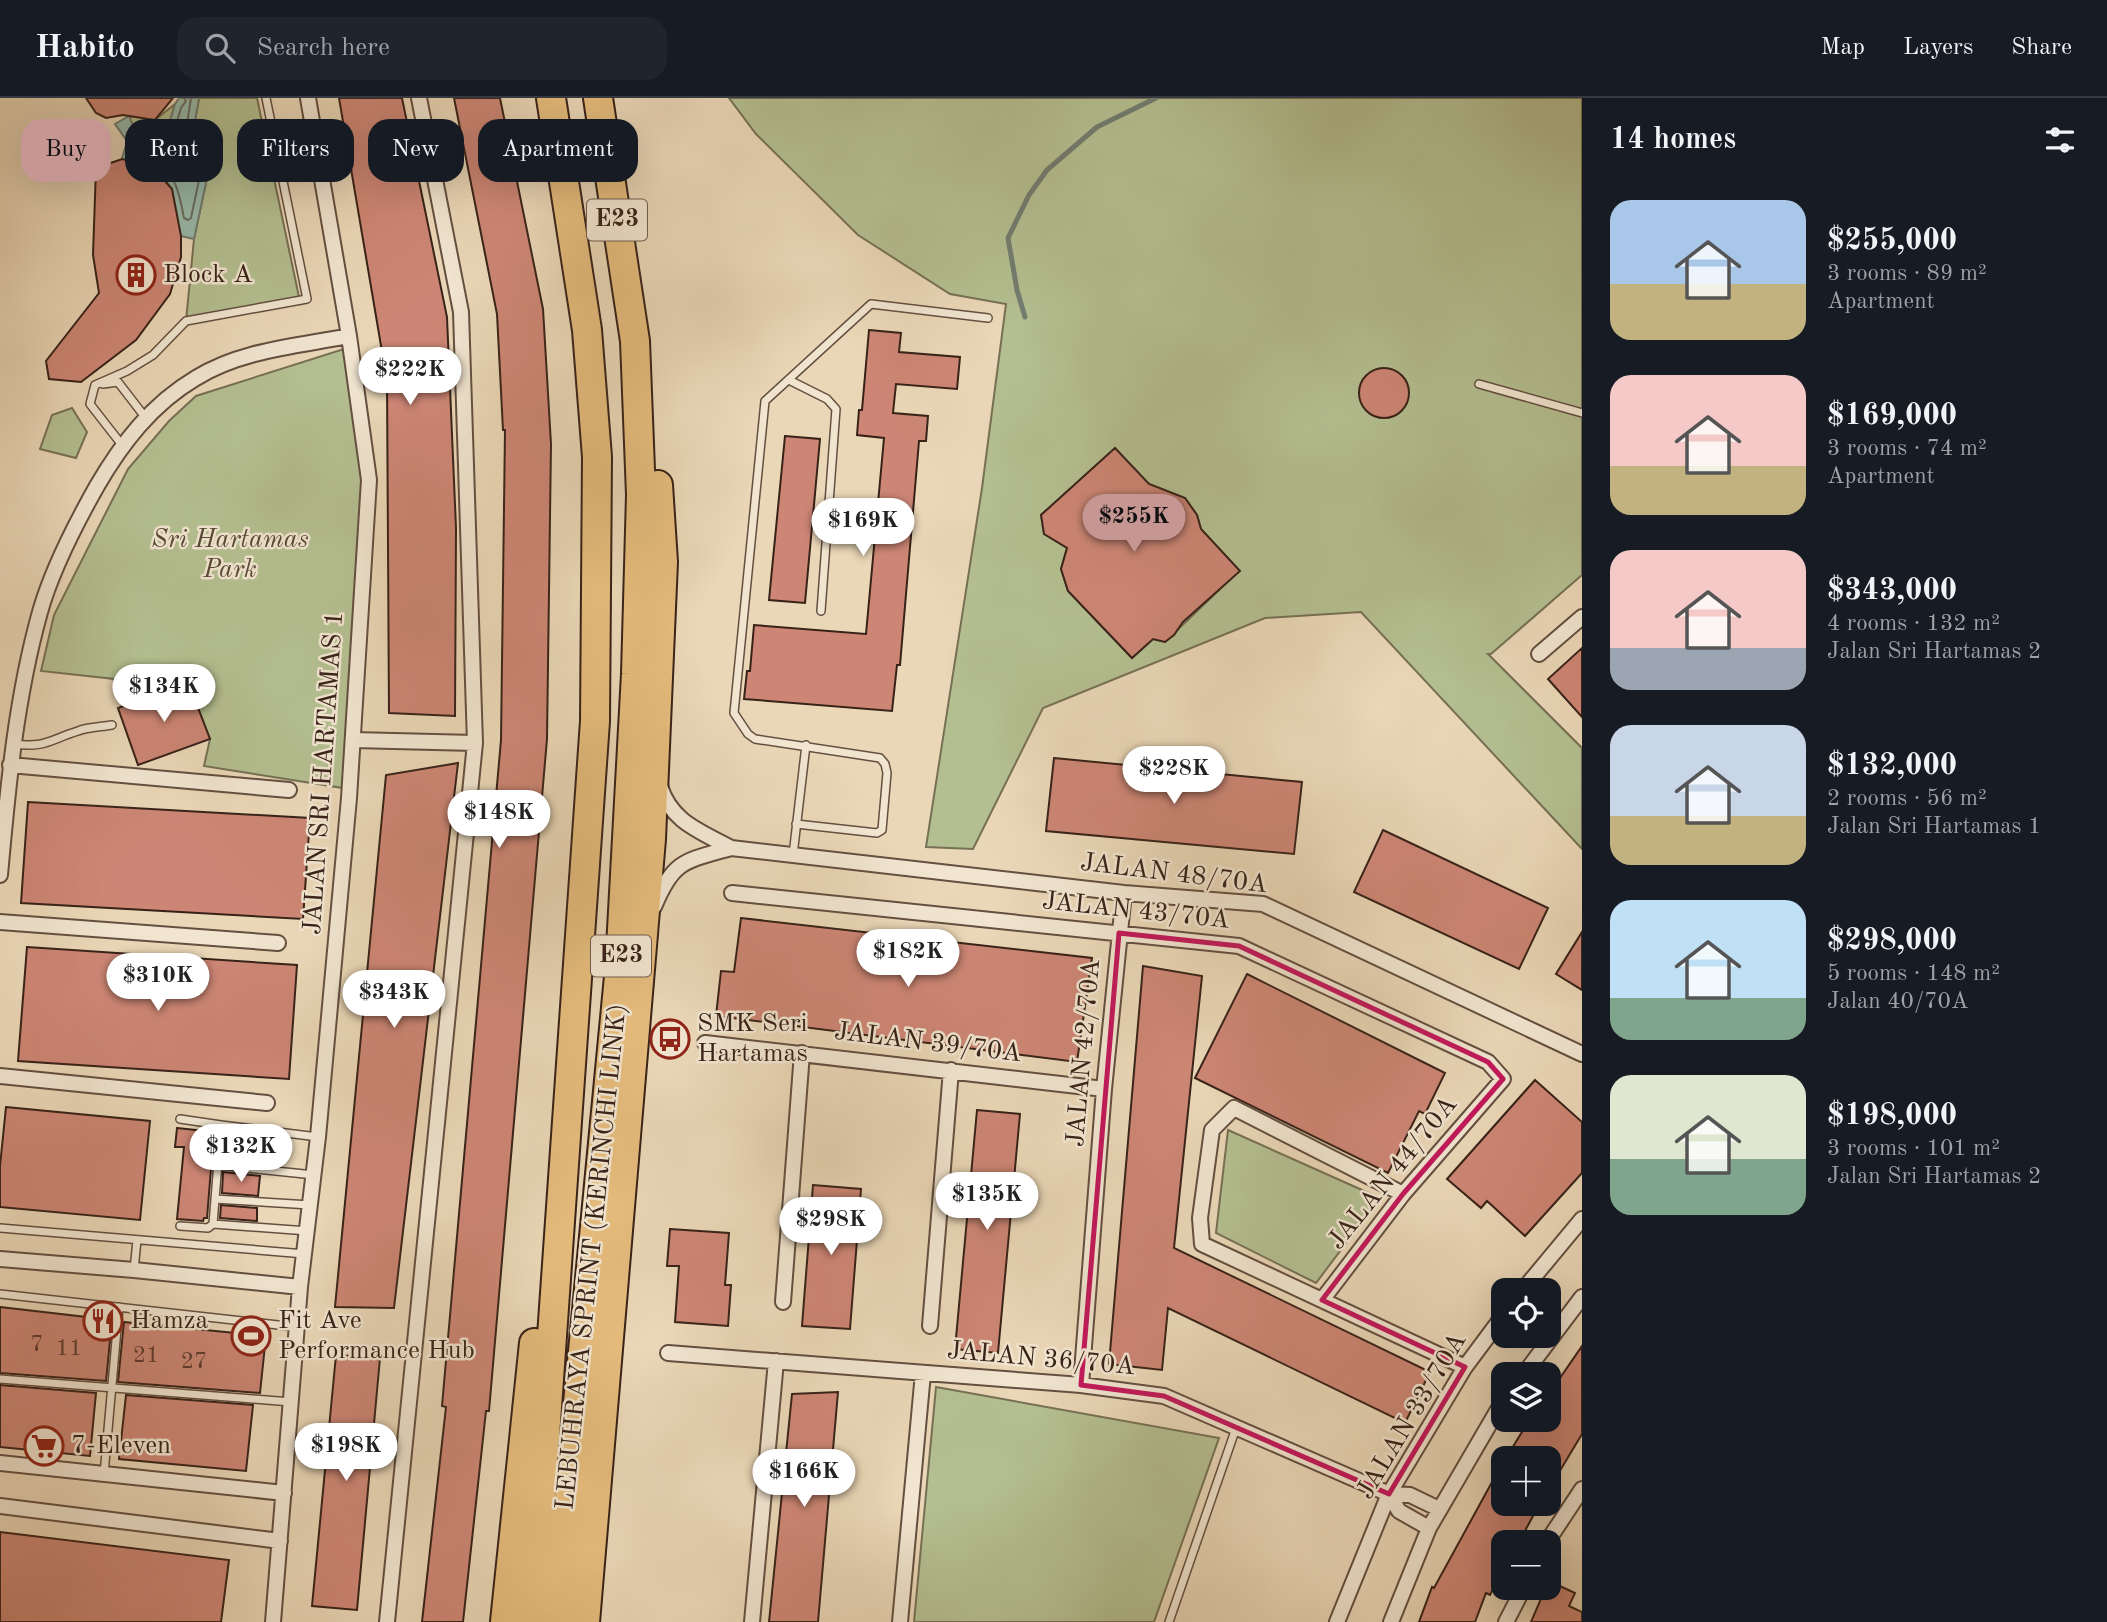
<!DOCTYPE html>
<meta charset="utf-8">
<style>
:root{--surface:#171b24;--page:#20242c;--text:#f1f3f6;--muted:#9ea1a6;--line:#363941;--accent:#c59692}
body{margin:0;font-family:"Old Standard TT",serif;background:var(--page);color:var(--text);height:100vh;display:flex;flex-direction:column;font-size:26px;white-space:nowrap}
*{box-sizing:border-box;margin:0}
p{font-size:23px;color:var(--muted)}
.icon{flex:none;width:38px;height:38px;fill:none;stroke:currentColor;stroke-width:2;stroke-linecap:round;stroke-linejoin:round}
.map{position:relative;flex:1;overflow:hidden}
.sheet{display:flex;flex-direction:column;background:var(--surface);width:525px}
.sheet>*{flex:none}
.hud{position:absolute;left:21px;top:21px;width:665px;height:63px;display:flex;gap:14px}
.controls{position:absolute;left:1491px;top:1180px;display:grid;gap:14px}
.controls a{display:grid;place-items:center;width:70px;height:70px;border-radius:14px;background:var(--surface);box-shadow:0 7px 28px #0002;font-size:35px}
.price{position:absolute;translate:-50% -60px;padding:0 16px;border-radius:24px;background:#fff;color:#222;font-size:23px;line-height:46px;filter:drop-shadow(0 2px 4px #0008)}
.price::after{content:'';position:absolute;left:50%;top:42px;width:21px;height:16px;margin-left:-10px;background:inherit;clip-path:polygon(0 0,100% 0,50% 100%)}
.price.current{background:var(--accent);color:#111}
ul{padding:0;list-style:none}
li{display:flex;align-items:center;gap:21px;height:175px;padding:0 28px}
li span{display:grid;place-items:center;flex:none;width:196px;height:140px;border-radius:21px;color:#555}
li>.icon{margin-inline-start:auto}
span .icon{width:84px;height:84px;fill:#fffc;stroke-width:1}
li b{font-size:30px}
h2{display:flex;justify-content:space-between;align-items:center;height:84px;padding:0 28px;font-size:30px}
.pill{padding:0 24px;border-radius:21px;background:var(--surface);box-shadow:0 7px 28px #0002;font-size:24px;line-height:63px}
.pill.current{background:var(--accent);color:#111}
header{display:flex;align-items:center;gap:42px;box-sizing:border-box;height:98px;padding:0 35px;background:var(--surface);border-bottom:2px solid var(--line)}
header strong{font-size:33px}
nav{display:flex;gap:38px;margin-inline-start:auto;font-size:24px}
.search{width:490px;height:63px;background:var(--page);display:flex;align-items:center;gap:18px;box-sizing:border-box;padding:0 24px;border-radius:21px;color:var(--muted);font-size:26px}
main{display:flex;flex:1;min-height:0}
.map>svg:first-child{display:block}
</style>
<header>
<strong>Habito</strong>
<div class="search"><svg class="icon" aria-label="search" viewBox="0 0 24 24"><circle cx="10" cy="10" r="6"/><path d="M15 15l6 6"/></svg>Search here</div>
<nav><a>Map</a><a>Layers</a><a>Share</a></nav>
</header>
<main>
<div class="map">
<svg width="1582" height="1524" viewBox="0 0 1582 1524">
<rect width="100%" height="100%" fill="#ead7b7"/>
<filter id="stains"><feTurbulence type="fractalNoise" baseFrequency=".00286" numOctaves="4"/><feColorMatrix values="0 0 0 0 .2 0 0 0 0 .09 0 0 0 0 .02 0 0 0 .5 -.17"/></filter>
<radialGradient id="worn" r=".72"><stop offset=".6" stop-color="#630" stop-opacity="0"/><stop offset="1" stop-color="#630" stop-opacity=".3"/></radialGradient>
<path fill="#b4bf91" stroke="#767054" stroke-width="2" fill-rule="evenodd" d="M199,0H257L299,199L186,223L194,141L207,80L190,52Z
M729,0H1582V477L1491,556H1488L1582,650V751L1361,514L1265,520L1043,610L973,751L926,749L982,390L1006,206L950,196L858,137L756,36ZM1115,351L1149,386L1185,400L1197,417L1201,431L1239,473L1165,544L1153,541L1132,560L1068,493L1061,471L1067,450L1044,436L1041,417Z
M175,6L163,47L127,43L135,33L129,18L155,22Z
M347,250L366,384L343,690L204,668L210,641L188,584L148,599L115,595L114,581L41,573L54,517L128,371L169,323L196,298Z
M72,310L87,334L76,360L40,351L52,317Z
M1228,1032L1380,1100L1316,1185L1216,1135Z
M936,1289L1219,1340L1154,1524H914Z"/>
<path fill="#98baab" stroke="#727d70" stroke-width="2" d="M179,0H199L190,52L207,80L194,141L181,138L122,61L127,43L115,26L129,18L135,33L128,43L163,47L175,6Z"/>
<g fill="none" stroke-linecap="round" stroke-linejoin="round">
<path stroke="#686e62" stroke-width="2" d="M184,0L186,3L181,10L169,50L162,54L143,52L140,56C145,60 151,59 156,63C176,75 180,99 184,120L188,122L191,120L199,82L183,52L191,0"/>
<path stroke="#727d70" stroke-width="5" d="M1025,219L1017,192L1008,140L1029,97L1047,72L1097,29L1156,0"/>
</g>
<path fill="#cd8675" stroke="#382218" stroke-width="2" d="M86,0H173L155,22L123,17L106,20L96,15Z
M339,0H402L447,219L456,430L455,618L389,615L387,283Z
M454,0H500L543,211L551,346L547,641L489,1313H486L463,1524H422L446,1309L442,1308L501,642L505,332H503L497,216Z
M122,61L152,68L172,91L181,138V159L170,196L136,242L81,284L49,281L46,263L99,195L93,157L96,70Z
M869,232L901,235L899,254L960,259L957,291L896,286L893,315L928,318L926,343H919L900,567H897L892,613L744,601L747,573H750L754,527L866,536L884,340L857,337L859,312H862Z
M1359 295a25 25 0 1 1 50 0a25 25 0 1 1-50 0Z
M785,338L820,341L805,505L769,502Z
M1115,350L1149,386L1185,400L1197,417L1201,431L1240,473L1183,524L1174,537L1165,544L1153,541L1132,560L1068,493L1061,471L1067,450L1044,436L1041,417Z
M1582,550V619L1548,581Z
M188,584L210,641L138,667L118,610Z
M1054,660L1302,684L1294,756L1046,733Z
M458,665L394,1210L335,1209L386,677Z
M28,704L310,720L303,821L21,805Z
M1383,732L1548,810L1519,871L1354,794Z
M741,820L1092,860L1077,964L716,918L721,873L734,874Z
M1582,834V892L1556,876Z
M27,849L297,867L289,981L18,963Z
M1143,868L1202,878L1174,1150L1430,1274L1405,1325L1168,1210L1162,1272L1109,1266Z
M1247,876L1445,975L1425,1016L1419,1013L1388,1075L1195,980Z
M1535,982L1582,1024V1075L1525,1138L1487,1103L1481,1110L1447,1081Z
M6,1009L150,1023L140,1122L0,1109V1068Z
M977,1012L1020,1016L998,1255L955,1251Z
M177,1030L214,1034L207,1120H204L203,1123L177,1121L184,1049H175Z
M225,1054L261,1056V1065L224,1061Z
M223,1074L260,1078L258,1098L222,1095Z
M813,1087L861,1091L850,1231L802,1228Z
M221,1107L257,1110V1123L220,1120Z
M670,1131L729,1135L725,1187H731L728,1228L675,1224L679,1168H667Z
M0,1209L112,1222L106,1283L0,1275Z
M124,1224L266,1238L260,1295L118,1284Z
M1582,1248V1336L1549,1391V1360H1506L1530,1321H1549V1296Z
M336,1257L380,1260L357,1512L312,1508Z
M0,1287L96,1295L90,1358L0,1349Z
M838,1294L818,1524H769L792,1296Z
M126,1297L253,1307L246,1373L119,1361Z
M1503,1364V1405H1540L1519,1444H1503V1471L1490,1497L1486,1495L1475,1524H1419L1432,1489L1434,1490Z
M0,1434L229,1462L221,1524H0Z
M1549,1483L1575,1495L1569,1508L1582,1514V1524H1531L1546,1489H1549Z"/>
<g fill="none" stroke-linecap="round" stroke-linejoin="round">
<g stroke="#644f40" stroke-width="10">
<path id="service" d="M789,282L827,301L836,311L821,513
M103,286L118,284L145,319
M1479,286L1582,315
M95,287L127,273L153,257L186,223L307,201L266,0
M95,287L90,306L122,347
M13,646C46,650 49,642 78,633C88,629 101,629 112,627
M796,726L877,735L882,732L887,675L885,666L880,660L755,641L748,636L734,615L765,303L871,206L988,220
M793,757L806,647
M180,1021L221,1027
M218,1067L314,1077
M215,1101L310,1107
M180,1128L208,1130L213,1126
M0,1130L305,1156
M308,1133L213,1126L221,1027L318,1039
M134,1172L137,1142
M0,1196L296,1229
M0,1281L291,1304
M104,1376L119,1209
M1169,1524L1236,1330"/>
</g>
<g stroke="#644f40" stroke-width="18">
<path id="minor" d="M1539,556L1582,519
M353,642L475,645
M10,667L289,692
M660,688C671,724 700,733 731,750L1124,795L1263,806L1582,956
M0,777C8,688 16,600 40,514C52,471 75,427 97,388C122,345 152,306 196,280C241,252 298,248 349,238
M732,795L1239,848L1488,964L1503,981L1403,1096L1322,1202
M654,809C673,762 685,763 731,750
M0,824L278,845
M705,945L1104,991
M0,978L267,1005
M1403,1096L1234,1010L1212,1032L1200,1120L1202,1146L1465,1269
M0,1161L134,1172L300,1189
M1523,1192L1582,1121
M783,1204L802,955
M930,1228L951,972
M668,1255L1081,1287L1164,1298L1389,1396L1410,1397L1439,1411
M1524,1276L1582,1199
M1081,1287L1104,991L1124,795
M0,1365L284,1395
M1389,1396L1399,1413L1429,1430
M0,1408L280,1443
M1547,1444L1582,1391
M273,1524L300,1189L318,1039L349,700L369,382L349,238L308,0
M387,1524L475,645L461,214L419,0
M752,1524L776,1263
M900,1524L923,1275
M1337,1524L1389,1396L1465,1269L1503,1218
M1391,1524L1429,1430L1503,1303
M1506,1524L1524,1489"/>
</g>
<g stroke="#382218" stroke-width="32">
<path id="motorway" d="M505,1524L534,1245
M532,1524L595,623L597,359L587,232L551,0
M557,1524L620,868L636,576L641,397L635,243L598,0
M585,1524L651,741L663,464L658,387"/>
</g>
<use href="#service" stroke="#f1e5d0" stroke-width="7"/>
<use href="#minor" stroke="#f1e5d0" stroke-width="14"/>
<use href="#motorway" stroke="#e5bc7c" stroke-width="28"/>
</g>
<path fill="none" stroke="#c2185b" stroke-width="5" stroke-linejoin="round" d="M1119,835L1239,848L1488,964L1503,981L1403,1096L1322,1202L1465,1269L1389,1396L1164,1298L1081,1287Z"/>
<defs>
<g id="building-ring" transform="scale(2.0125)"><circle r="9.5" fill="#f1e5d0" stroke="#8f2418" stroke-width="1.5"/><path d="M-4-6H4V6H1V3H-1V6H-4ZM-2.5-4.3h1.7v1.8h-1.7ZM.8-4.3h1.7v1.8H.8ZM-2.5-1h1.7V.8h-1.7ZM.8-1h1.7V.8H.8Z" fill="#8f2418"/></g>
<g id="bus-ring" transform="scale(2.0125)"><circle r="9.5" fill="#f1e5d0" stroke="#8f2418" stroke-width="1.5"/><path d="M-5-6H5V4H4V6H2V4H-2V6H-4V4H-5ZM-3.5-4V0h7V-4ZM-3.5 1.2v1.5H-2V1.2ZM2 1.2v1.5H3.5V1.2Z" fill="#8f2418"/></g>
<g id="restaurant-ring" transform="scale(2.0125)"><circle r="9.5" fill="#f1e5d0" stroke="#8f2418" stroke-width="1.5"/><path d="M-5-6h1v4h1v-4h1v4h1v-4h1v5L-1.5 .5V6h-2V.5L-5-1ZM5-6V6H3V1.5H1.5Q1.5-4 5-6Z" fill="#8f2418"/></g>
<g id="stadium-ring" transform="scale(2.0125)"><circle r="9.5" fill="#f1e5d0" stroke="#8f2418" stroke-width="1.5"/><path d="M0-5a6.5 5 0 1 0 0 10a6.5 5 0 1 0 0-10ZM-3.5-1.8h7v3.6h-7Z" fill="#8f2418"/></g>
<g id="supermarket-ring" transform="scale(2.0125)"><circle r="9.5" fill="#f1e5d0" stroke="#8f2418" stroke-width="1.5"/><path d="M-6-5.5h2.5l.6 2H6L4.5 2H-2.5L-4.4-4H-6ZM-1.5 3.2a1.3 1.3 0 1 0 .1 0ZM3 3.2a1.3 1.3 0 1 0 .1 0Z" fill="#8f2418"/></g>
</defs>
<g fill-rule="evenodd">
<use href="#building-ring" x="136" y="177"/>
<use href="#bus-ring" x="670" y="941"/>
<use href="#restaurant-ring" x="103" y="1223"/>
<use href="#stadium-ring" x="251" y="1238"/>
<use href="#supermarket-ring" x="44" y="1348"/>
</g>
<g text-anchor="middle" dominant-baseline="central" stroke-width="5" stroke-linejoin="round" paint-order="stroke">
<g font-size="23" fill="#5d3b2f">
<text x="37" y="1246">7</text>
<text x="69" y="1250">11</text>
<text x="146" y="1257">21</text>
<text x="194" y="1263">27</text>
</g>
<g fill="#f1e5d0" stroke="#705c4f" stroke-width="2">
<rect x="587" y="101.5" width="60" height="41" rx="5"/>
<rect x="591" y="837.5" width="60" height="41" rx="5"/>
</g>
<g font-size="24" font-weight="bold" fill="#382218">
<text x="617" y="122">E23</text>
<text x="621" y="858">E23</text>
</g>
<g font-size="26" fill="#382218" stroke="#f1e5d0" text-anchor="start">
<text x="163" y="177">Block A</text>
<text x="697" y="926">SMK Seri<tspan x="697" dy="30">Hartamas</tspan></text>
<text x="130" y="1223">Hamza</text>
<text x="278" y="1223">Fit Ave<tspan x="278" dy="30">Performance Hub</tspan></text>
<text x="71" y="1348">7-Eleven</text>
</g>
<g font-size="26" font-style="italic" fill="#574936" stroke="#f1e5d0">
<text x="230" y="442">Sri Hartamas<tspan x="230" dy="30">Park</tspan></text>
</g>
<g font-size="26" fill="#382218" stroke="#f1e5d0">
<text transform="translate(324 675) rotate(-86)">JALAN SRI HARTAMAS 1</text>
<text transform="translate(1174 776) rotate(7)">JALAN 48/70A</text>
<text transform="translate(1136 813) rotate(6)">JALAN 43/70A</text>
<text transform="translate(928 945) rotate(7)">JALAN 39/70A</text>
<text transform="translate(1084 955) rotate(-85)">JALAN 42/70A</text>
<text transform="translate(1393 1075) rotate(-51)">JALAN 44/70A</text>
<text transform="translate(592 1159) rotate(-84)">LEBUHRAYA SPRINT (KERINCHI LINK)</text>
<text transform="translate(1041 1261) rotate(5)">JALAN 36/70A</text>
<text transform="translate(1412 1318) rotate(-59)">JALAN 33/70A</text>
</g>
</g>
<rect width="100%" height="100%" filter="url(#stains)"/>
<rect width="100%" height="100%" fill="url(#worn)"/>
</svg>
<div class="controls">
<a><svg class="icon" aria-label="locate" viewBox="0 0 24 24"><circle cx="12" cy="12" r="6"/><path d="M12 2v4M12 18v4M2 12h4M18 12h4"/></svg></a>
<a><svg class="icon" aria-label="layers" viewBox="0 0 24 24"><path d="M12 4l9 5-9 5-9-5zM3 14l9 5 9-5"/></svg></a>
<a>+</a>
<a>−</a>
</div>
<b class="price" style="left:410px;top:309px">$222K</b>
<b class="price current" style="left:1134px;top:456px">$255K</b>
<b class="price" style="left:863px;top:460px">$169K</b>
<b class="price" style="left:164px;top:626px">$134K</b>
<b class="price" style="left:1174px;top:708px">$228K</b>
<b class="price" style="left:499px;top:752px">$148K</b>
<b class="price" style="left:908px;top:891px">$182K</b>
<b class="price" style="left:158px;top:915px">$310K</b>
<b class="price" style="left:394px;top:932px">$343K</b>
<b class="price" style="left:241px;top:1086px">$132K</b>
<b class="price" style="left:987px;top:1134px">$135K</b>
<b class="price" style="left:831px;top:1159px">$298K</b>
<b class="price" style="left:346px;top:1385px">$198K</b>
<b class="price" style="left:804px;top:1411px">$166K</b>
<div class="hud">
<a class="pill current">Buy</a>
<a class="pill">Rent</a>
<a class="pill">Filters</a>
<a class="pill">New</a>
<a class="pill">Apartment</a>
</div>
</div>
<section class="sheet">
<h2>14 homes<svg class="icon" aria-label="filters" viewBox="0 0 24 24"><path d="M4 7h16M4 17h16"/><circle cx="9" cy="7" r="2"/><circle cx="15" cy="17" r="2"/></svg></h2>
<ul>
<li><span style="background:linear-gradient(#a9c7e8 60%,#c2b280 0)"><svg class="icon" aria-label="home" viewBox="0 0 24 24"><path d="M3 11l9-7 9 7M6 9v11h12V9"/></svg></span><div><b>$255,000</b><p>3 rooms · 89 m²</p><p>Apartment</p></div></li>
<li><span style="background:linear-gradient(#f6c9c9 65%,#c2b280 0)"><svg class="icon" aria-label="home" viewBox="0 0 24 24"><path d="M3 11l9-7 9 7M6 9v11h12V9"/></svg></span><div><b>$169,000</b><p>3 rooms · 74 m²</p><p>Apartment</p></div></li>
<li><span style="background:linear-gradient(#f6c9c9 70%,#9aa5b1 0)"><svg class="icon" aria-label="home" viewBox="0 0 24 24"><path d="M3 11l9-7 9 7M6 9v11h12V9"/></svg></span><div><b>$343,000</b><p>4 rooms · 132 m²</p><p>Jalan Sri Hartamas 2</p></div></li>
<li><span style="background:linear-gradient(#c9d6e8 65%,#c2b280 0)"><svg class="icon" aria-label="home" viewBox="0 0 24 24"><path d="M3 11l9-7 9 7M6 9v11h12V9"/></svg></span><div><b>$132,000</b><p>2 rooms · 56 m²</p><p>Jalan Sri Hartamas 1</p></div></li>
<li><span style="background:linear-gradient(#bfe0f5 70%,#7fa58c 0)"><svg class="icon" aria-label="home" viewBox="0 0 24 24"><path d="M3 11l9-7 9 7M6 9v11h12V9"/></svg></span><div><b>$298,000</b><p>5 rooms · 148 m²</p><p>Jalan 40/70A</p></div></li>
<li><span style="background:linear-gradient(#dfe7d0 60%,#7fa58c 0)"><svg class="icon" aria-label="home" viewBox="0 0 24 24"><path d="M3 11l9-7 9 7M6 9v11h12V9"/></svg></span><div><b>$198,000</b><p>3 rooms · 101 m²</p><p>Jalan Sri Hartamas 2</p></div></li>
</ul>
</section>
</main>
